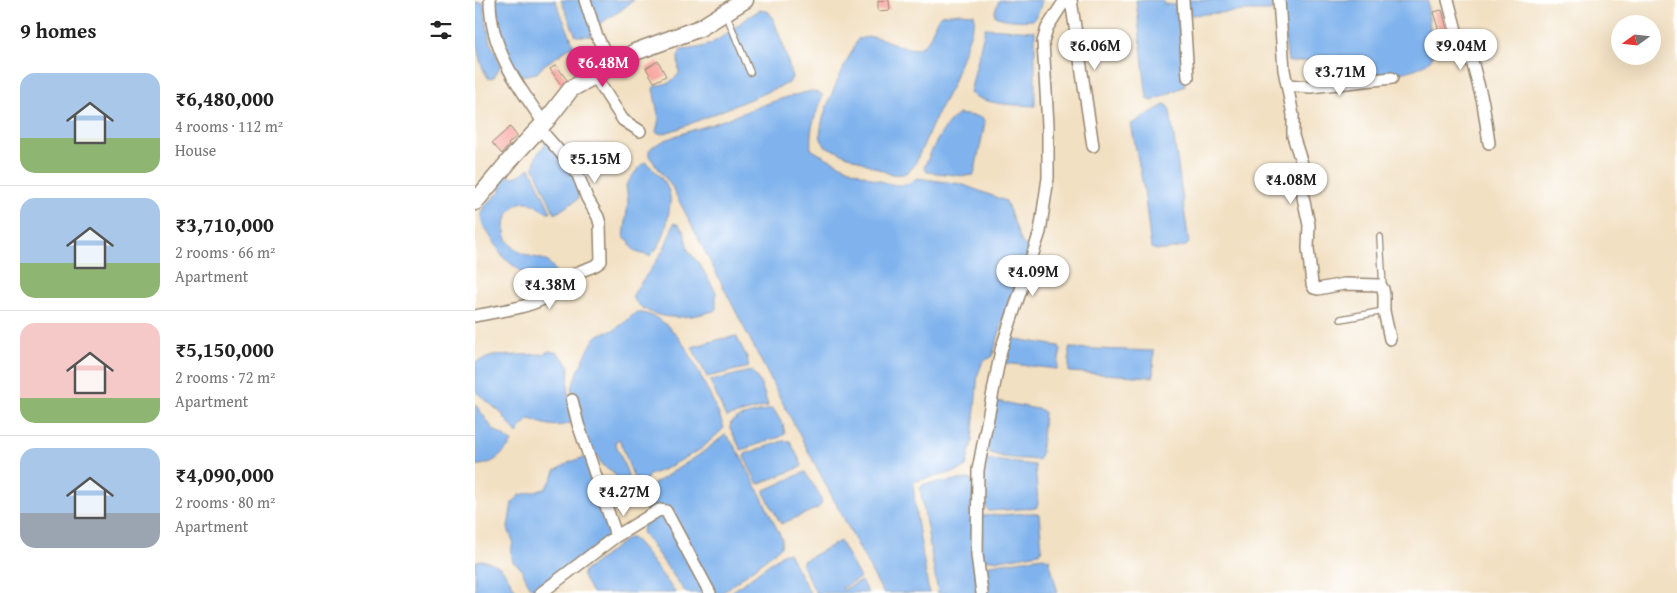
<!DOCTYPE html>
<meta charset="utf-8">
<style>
:root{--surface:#fff;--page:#f6f6f6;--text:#222;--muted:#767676;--line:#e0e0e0;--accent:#db2777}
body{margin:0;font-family:"Gentium Book Plus",serif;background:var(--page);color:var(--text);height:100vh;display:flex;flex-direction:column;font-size:19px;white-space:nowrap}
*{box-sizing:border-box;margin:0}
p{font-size:16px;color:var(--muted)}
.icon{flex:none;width:28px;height:28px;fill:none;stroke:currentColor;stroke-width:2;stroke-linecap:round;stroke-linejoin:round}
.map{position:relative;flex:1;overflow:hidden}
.drawer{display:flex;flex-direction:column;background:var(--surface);width:475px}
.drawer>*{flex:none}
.needle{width:32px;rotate:255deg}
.controls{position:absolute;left:1136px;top:15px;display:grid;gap:10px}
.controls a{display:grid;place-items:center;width:50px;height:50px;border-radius:50%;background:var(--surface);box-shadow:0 5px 20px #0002;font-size:25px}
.price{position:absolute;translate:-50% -42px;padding:0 11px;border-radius:18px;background:#fff;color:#222;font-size:16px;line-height:32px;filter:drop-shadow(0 1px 2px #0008)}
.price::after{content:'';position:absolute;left:50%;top:30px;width:15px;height:11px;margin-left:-8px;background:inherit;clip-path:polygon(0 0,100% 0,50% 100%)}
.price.selected{background:var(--accent);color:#fff}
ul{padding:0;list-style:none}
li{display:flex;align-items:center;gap:15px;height:125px;padding:0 20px}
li+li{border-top:1px solid var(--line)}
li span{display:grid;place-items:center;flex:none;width:140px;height:100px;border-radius:15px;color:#555}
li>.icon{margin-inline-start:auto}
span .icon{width:60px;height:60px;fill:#fffc;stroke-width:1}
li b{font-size:21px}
h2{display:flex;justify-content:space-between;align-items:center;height:60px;padding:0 20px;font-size:21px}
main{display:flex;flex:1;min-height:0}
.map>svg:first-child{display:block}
</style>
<main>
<section class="drawer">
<h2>9 homes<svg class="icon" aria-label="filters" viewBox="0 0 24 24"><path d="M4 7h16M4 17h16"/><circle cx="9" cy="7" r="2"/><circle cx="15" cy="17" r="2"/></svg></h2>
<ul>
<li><span style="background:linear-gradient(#a9c7e8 65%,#8fb573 0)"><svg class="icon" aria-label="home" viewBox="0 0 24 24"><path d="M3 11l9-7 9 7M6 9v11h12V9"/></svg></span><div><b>₹6,480,000</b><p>4 rooms · 112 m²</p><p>House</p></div></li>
<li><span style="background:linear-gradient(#a9c7e8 65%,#8fb573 0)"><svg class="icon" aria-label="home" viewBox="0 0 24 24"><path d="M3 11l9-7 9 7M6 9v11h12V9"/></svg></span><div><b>₹3,710,000</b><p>2 rooms · 66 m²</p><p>Apartment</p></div></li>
<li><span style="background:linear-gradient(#f6c9c9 75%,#8fb573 0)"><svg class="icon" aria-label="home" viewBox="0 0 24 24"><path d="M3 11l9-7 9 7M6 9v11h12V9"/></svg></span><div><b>₹5,150,000</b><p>2 rooms · 72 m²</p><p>Apartment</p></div></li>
<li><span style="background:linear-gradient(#a9c7e8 65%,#9aa5b1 0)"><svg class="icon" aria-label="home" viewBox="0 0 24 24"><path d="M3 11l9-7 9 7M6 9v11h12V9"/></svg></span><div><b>₹4,090,000</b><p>2 rooms · 80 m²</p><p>Apartment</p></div></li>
</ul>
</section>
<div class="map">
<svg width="1202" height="593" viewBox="0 0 1202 593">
<rect width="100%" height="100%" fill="#fff"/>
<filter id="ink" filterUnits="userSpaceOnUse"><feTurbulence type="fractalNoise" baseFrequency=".02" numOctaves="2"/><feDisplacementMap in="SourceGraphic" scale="10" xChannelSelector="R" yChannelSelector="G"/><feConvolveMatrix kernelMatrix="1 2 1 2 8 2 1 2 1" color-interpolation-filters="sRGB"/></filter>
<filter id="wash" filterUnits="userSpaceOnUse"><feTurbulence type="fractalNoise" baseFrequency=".0096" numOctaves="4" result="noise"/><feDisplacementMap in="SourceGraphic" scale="20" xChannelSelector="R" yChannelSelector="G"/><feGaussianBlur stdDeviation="1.12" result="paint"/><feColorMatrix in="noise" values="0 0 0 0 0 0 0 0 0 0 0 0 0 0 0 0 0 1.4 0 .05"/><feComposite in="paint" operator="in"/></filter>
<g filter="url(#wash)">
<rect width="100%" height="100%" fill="#f2e0c2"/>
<path fill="#80b3ed" stroke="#5e6e86" d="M15,0H80L99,45L69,65L62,73L46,76L36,72Z
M86,0H159L145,11L118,28L116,36H101Z
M524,0H567L564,11L558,20C545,21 533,21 520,16V11Z
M661,0H688L689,4L702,5L710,86L677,101L673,99L671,91Z
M713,0H799L797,11H770L715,15Z
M805,0H953V11L958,56C947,78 878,78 856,79L853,64L849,60L813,62Z
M0,2L8,3L9,6L15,42L25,63V67L19,77L14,79C0,61 0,25 0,2Z
M285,10L294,12L299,21L308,45L317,77L314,83L205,128L187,134L181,132L184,119L178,89L180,86L194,83L204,74L203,57L206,50C217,49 227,48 237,43C254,34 268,19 285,10Z
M485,13L499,14L500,20L477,86L464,110L439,166C432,175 426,175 415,174L350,146C349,144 347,141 346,139C341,119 373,59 383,39C388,38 393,37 398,37C414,38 437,58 451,43C458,35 458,23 466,15Z
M510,28L560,31V106C541,105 510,105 495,93Z
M337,91L347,94C347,103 342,109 340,117C336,128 335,138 336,149C353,160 406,185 424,185C432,185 436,182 442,178L486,184L531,201L547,243L553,247V253L536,296L517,357L508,361L503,374L497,442L491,467C481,474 452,477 438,482L441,514L454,593H408L302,392L197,187L174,156V151L177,147C201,133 221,130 246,121C276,110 305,97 337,91Z
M691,104L695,110L714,243L711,246C700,248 685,253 676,248L669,190L656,124Z
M483,114L507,117L510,123L499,175L490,176L452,172L449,168C457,149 467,127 483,114Z
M73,141C85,156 108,179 103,199L80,214L59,168C59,156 65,150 73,141Z
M170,162C179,169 191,181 194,192C196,198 195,205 194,211C191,230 189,242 175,256C163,253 157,253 154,240L149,238L153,201L151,185L164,167Z
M55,168L76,212C64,212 62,203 52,202C45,201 39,206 36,211C31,216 30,222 30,229C29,240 39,250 49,254C59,259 69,256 77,266C80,270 81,276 82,281L76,286L67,283L48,273L29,258L8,225L6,216L10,206L26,190L27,177L32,174L36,177L43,176Z
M199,223L204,225L209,231L213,250L225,265L241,292V310C215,319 175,324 157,297C164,283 174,273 182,260C190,249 194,236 199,223Z
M161,312C198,315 216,355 230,385C237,399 244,413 249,428L226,449L192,468L174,475L165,489C159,483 149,449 144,439L140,442L152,472L156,487L150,489L137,471L127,465L122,455L114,450L104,420L106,408C102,403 97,397 97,391C96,384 116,342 121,337C126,332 133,332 139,330C147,325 154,319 161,312Z
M261,336L272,357L274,367L232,377L217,347L246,339Z
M534,338L584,346L586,350L582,369L528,363Z
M594,348L679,351L678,377L594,372Z
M74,351L83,353L94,365L93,397L98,422C82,429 71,425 55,419L46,427L42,434L26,413L0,391V362L18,356L68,354Z
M276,371C285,378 290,395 293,406L251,417L235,381Z
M522,401L567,410L569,413L566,454L563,460C547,458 523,460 510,449L519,402Z
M0,404L18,429L37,442C28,455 17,466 0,465Z
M295,409L299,410L308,425L310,434L305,437L266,450L255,428L256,422L265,417Z
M250,435C262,441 298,522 307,539L306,547L247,593H211L167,532C170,515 175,513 168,494L174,487L224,455Z
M308,441H315L327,465L326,467L284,484L282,482L269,457L270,454Z
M107,458H112L115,462L114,477L121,491L136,534L79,579L59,589L56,588L45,567L38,562L36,552L38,542L33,528L37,503L45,495L70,489L77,479L80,471L95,462Z
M508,459L560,465L563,504L561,508L514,511C500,499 507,475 508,459Z
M330,472L343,492L347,503L343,508L306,524L289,493L290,490Z
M493,479L498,480L497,539L502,593H463L445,488L449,484Z
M557,513L564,514L567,549L564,553C550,555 518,564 507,558L506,516Z
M153,538H157L162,542L201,593H117L108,577V572Z
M365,541L385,578L367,588L368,590L386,581L393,593H341L327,565L328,561Z
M309,553H314L335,593H255Z
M568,557L574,559L583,593H509V566Z
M6,560C29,565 28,570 40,589V593H0V562Z"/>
<g id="blocks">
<path fill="#f8a7a2" d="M414,0L415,10L403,11V1Z
M967,10L973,32L965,34L958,12Z
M183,61L191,76L179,82L171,68Z
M81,65L92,80L86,85L75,69Z
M35,127L42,136L33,144L34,145L27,154L17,143Z"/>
</g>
</g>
<g filter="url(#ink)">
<use href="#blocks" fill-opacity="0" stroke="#968570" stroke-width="1"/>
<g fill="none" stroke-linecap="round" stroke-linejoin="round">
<g stroke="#968570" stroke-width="8">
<path id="service" d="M251,14L275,72
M905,237L908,287
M866,319L909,311"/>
</g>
<g stroke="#968570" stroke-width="14">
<path id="minor" d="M15,0C15,48 42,85 69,123
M110,0L121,34L136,65
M596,0L618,146
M708,0L713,77
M804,0L809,70L818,115V136L827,164L828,197L834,225L833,248L837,284L839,288L843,289L869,284L905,285L908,289L909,295V311L915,339
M973,0L986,49L993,53L996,57L1008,103L1014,143
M119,75L148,120L165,131
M812,85L835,87L917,78
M0,316C22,311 48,309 68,299C81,292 89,279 102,273C110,268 120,268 126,261L125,224L123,217L112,198L103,175L98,167L64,128
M140,537L184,510L191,511L235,593
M66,593L140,537L139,529L103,424L97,400
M507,593L502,555L503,470L526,350L565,232L573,178V125L568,42L572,28L590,0"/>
</g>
<g stroke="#968570" stroke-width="19">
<path id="secondary" d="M0,202L41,153L71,121L96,89L160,52L225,28L270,0"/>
</g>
<use href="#service" stroke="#fff" stroke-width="5.5"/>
<use href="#minor" stroke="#fff" stroke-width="11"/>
<use href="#secondary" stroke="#fff" stroke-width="16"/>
</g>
</g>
</svg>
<div class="controls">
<a><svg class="needle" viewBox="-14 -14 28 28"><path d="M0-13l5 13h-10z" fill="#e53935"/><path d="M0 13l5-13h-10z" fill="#767676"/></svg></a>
</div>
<b class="price" style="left:620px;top:71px">₹6.06M</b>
<b class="price" style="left:986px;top:71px">₹9.04M</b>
<b class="price selected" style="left:128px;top:88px">₹6.48M</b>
<b class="price" style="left:865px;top:97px">₹3.71M</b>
<b class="price" style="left:120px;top:184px">₹5.15M</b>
<b class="price" style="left:816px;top:205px">₹4.08M</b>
<b class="price" style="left:558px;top:297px">₹4.09M</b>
<b class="price" style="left:75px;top:310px">₹4.38M</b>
<b class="price" style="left:149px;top:517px">₹4.27M</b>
</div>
</main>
